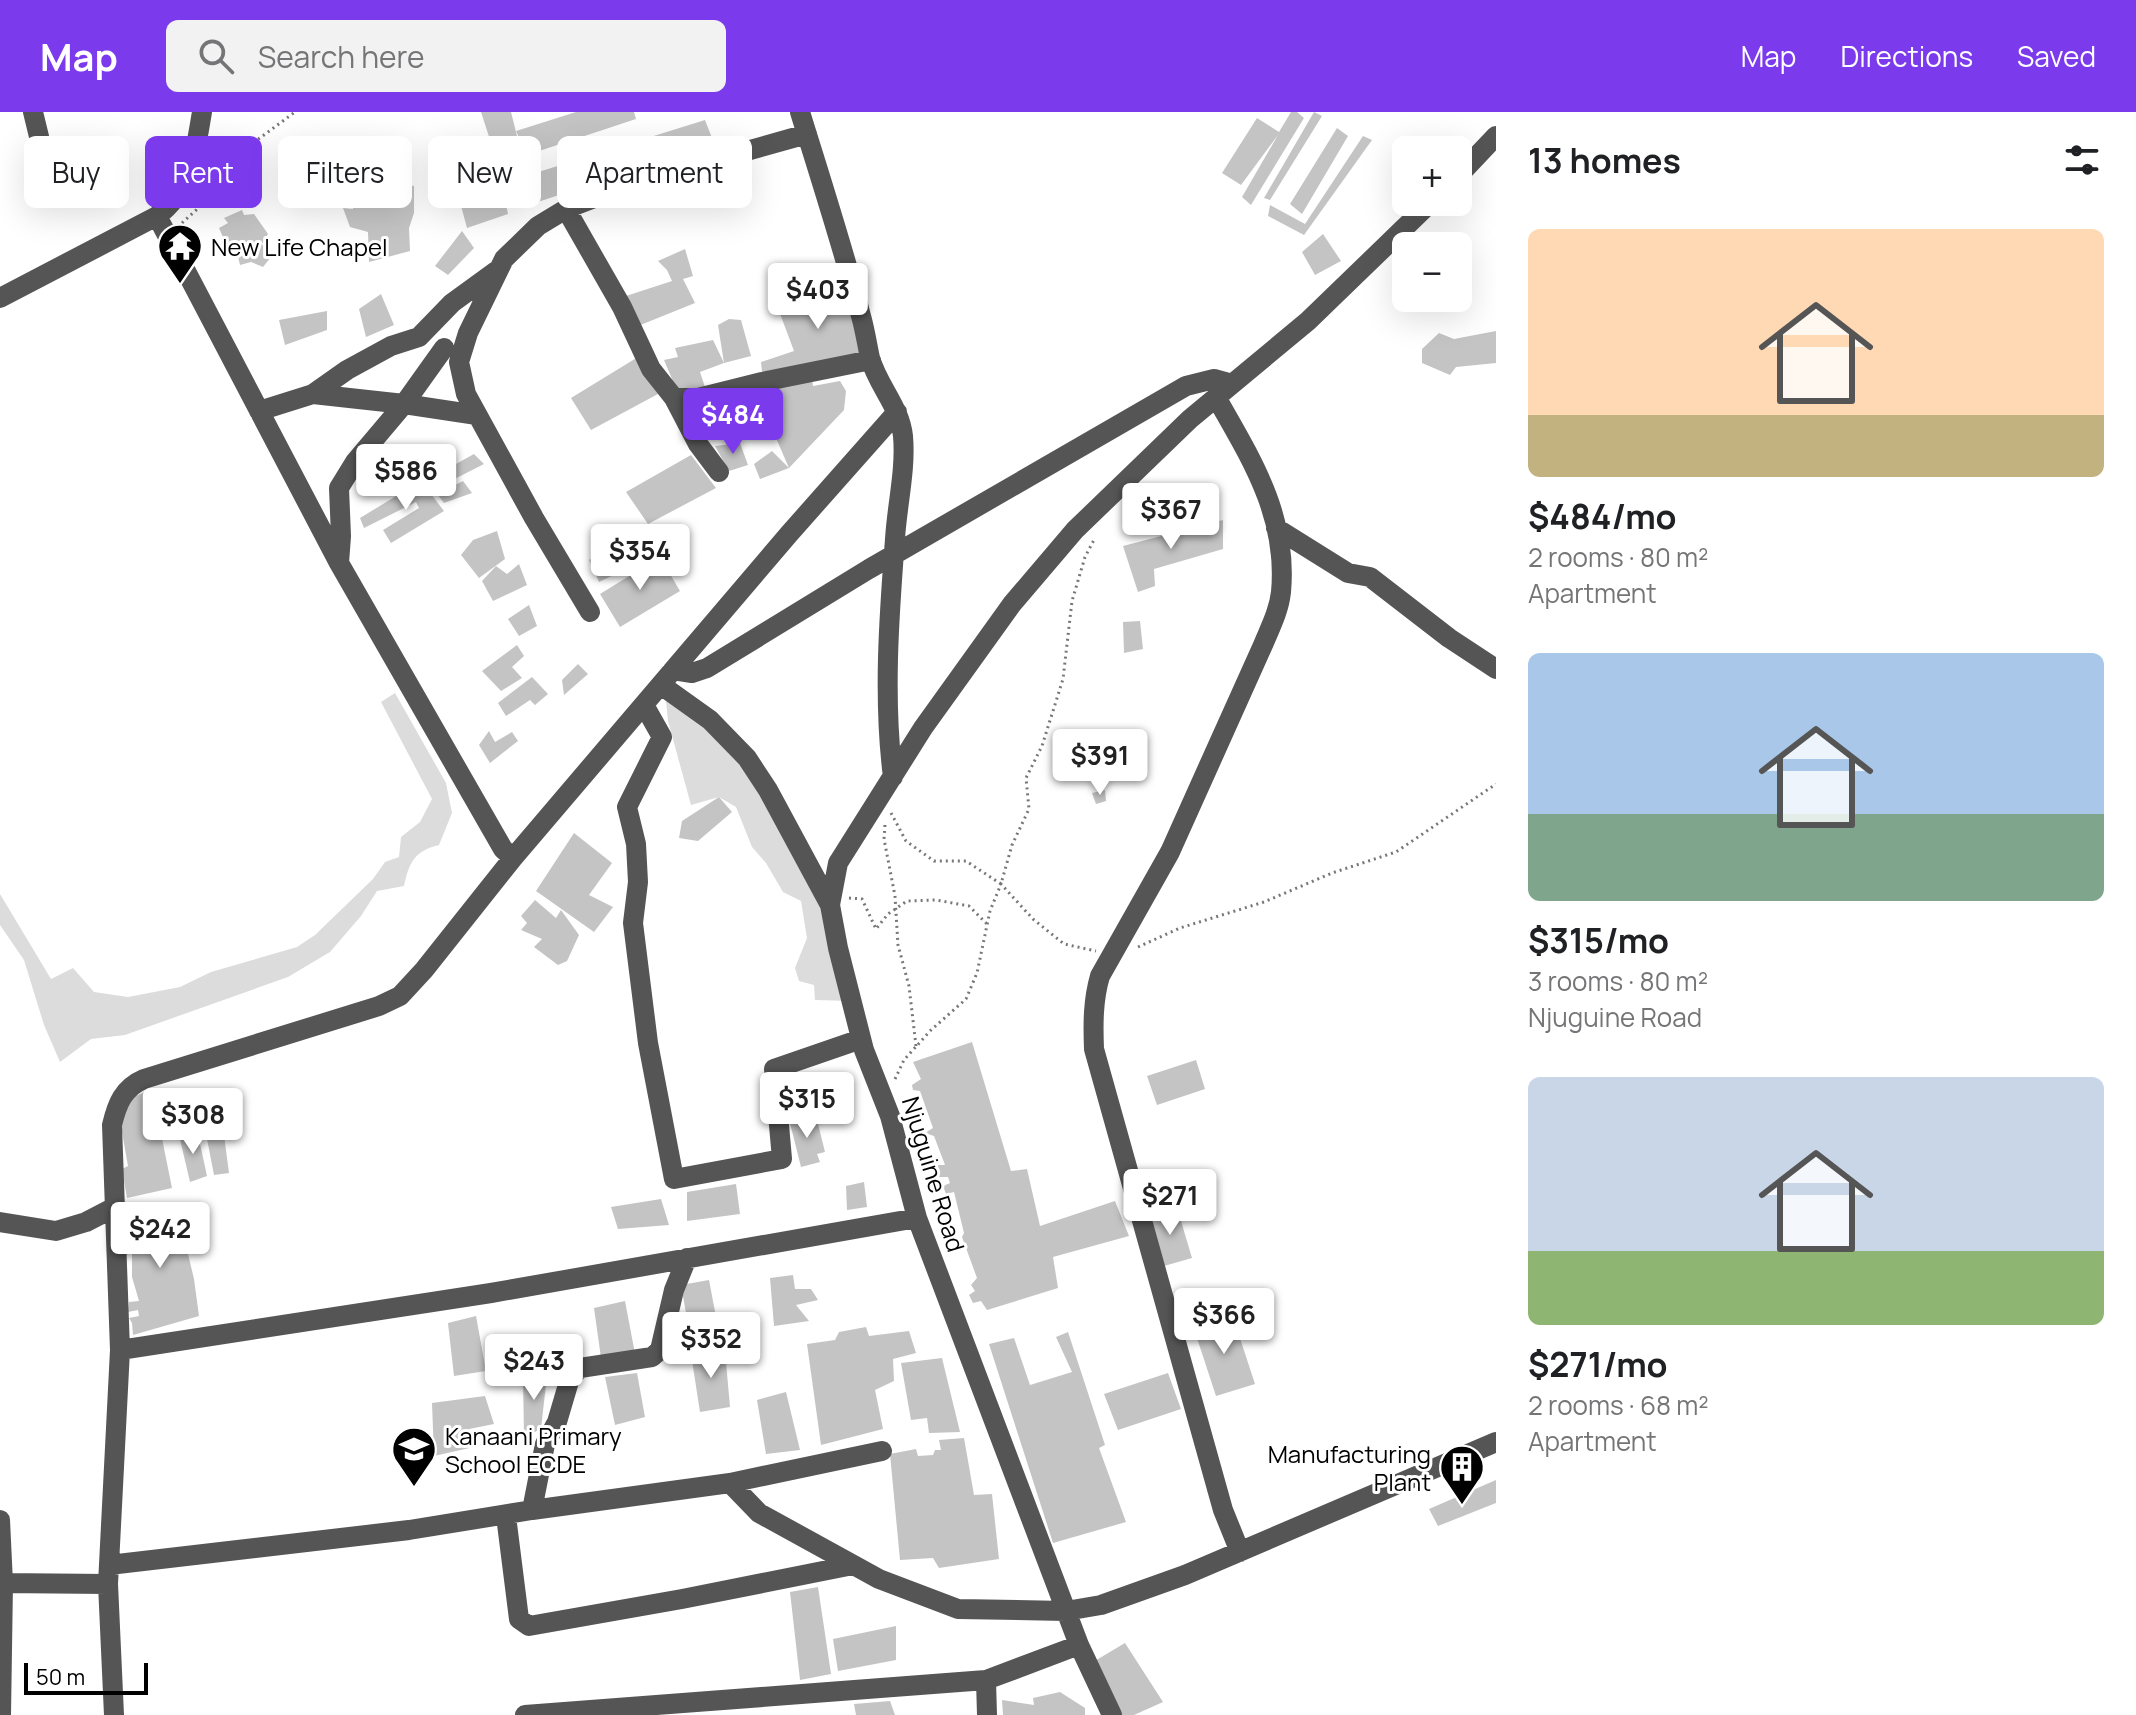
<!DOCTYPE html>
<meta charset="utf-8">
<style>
:root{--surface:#fff;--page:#f2f2f2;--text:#202124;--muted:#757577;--accent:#7c3aed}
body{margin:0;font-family:Manrope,sans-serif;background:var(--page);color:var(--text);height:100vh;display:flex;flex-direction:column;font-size:30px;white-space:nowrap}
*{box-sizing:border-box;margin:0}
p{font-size:26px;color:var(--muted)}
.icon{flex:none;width:44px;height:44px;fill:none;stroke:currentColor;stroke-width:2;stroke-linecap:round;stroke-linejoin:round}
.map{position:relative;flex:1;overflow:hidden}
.details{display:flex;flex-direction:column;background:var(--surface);width:640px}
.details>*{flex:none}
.top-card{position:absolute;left:24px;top:24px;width:760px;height:72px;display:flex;gap:16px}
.fabs{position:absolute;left:1392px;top:24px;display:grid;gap:16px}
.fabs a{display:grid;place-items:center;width:80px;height:80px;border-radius:12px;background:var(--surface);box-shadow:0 8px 32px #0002;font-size:40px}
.scale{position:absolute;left:24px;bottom:20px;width:124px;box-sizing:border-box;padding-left:8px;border:4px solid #000;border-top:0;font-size:22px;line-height:28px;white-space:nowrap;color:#000;-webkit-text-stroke:6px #fff;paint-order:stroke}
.price{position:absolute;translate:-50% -68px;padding:0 18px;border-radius:8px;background:#fff;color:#222;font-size:26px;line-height:52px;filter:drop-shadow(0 2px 4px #0008)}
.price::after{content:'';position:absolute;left:50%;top:48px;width:24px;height:18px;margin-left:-12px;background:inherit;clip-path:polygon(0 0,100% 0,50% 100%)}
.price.on{background:var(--accent);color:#fff}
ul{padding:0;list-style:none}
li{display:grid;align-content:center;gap:16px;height:424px;padding:0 32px}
li span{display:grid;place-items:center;height:248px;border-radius:12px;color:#555}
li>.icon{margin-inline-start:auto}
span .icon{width:144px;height:144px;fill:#fffc;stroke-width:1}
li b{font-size:34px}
h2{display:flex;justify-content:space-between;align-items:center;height:96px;padding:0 32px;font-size:34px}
.tag{padding:0 28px;border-radius:12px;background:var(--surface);box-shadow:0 8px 32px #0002;font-size:28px;line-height:72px}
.tag.on{background:var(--accent);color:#fff}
header{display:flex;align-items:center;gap:48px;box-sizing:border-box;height:112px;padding:0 40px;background:var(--accent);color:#fff}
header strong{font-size:38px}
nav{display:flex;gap:44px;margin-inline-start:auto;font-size:28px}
.search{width:560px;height:72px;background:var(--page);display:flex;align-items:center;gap:20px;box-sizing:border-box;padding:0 28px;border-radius:12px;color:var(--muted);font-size:30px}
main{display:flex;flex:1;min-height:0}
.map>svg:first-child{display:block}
</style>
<header>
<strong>Map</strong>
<div class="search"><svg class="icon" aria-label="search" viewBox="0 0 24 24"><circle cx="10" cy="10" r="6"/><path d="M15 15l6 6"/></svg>Search here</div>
<nav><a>Map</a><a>Directions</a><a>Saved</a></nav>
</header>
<main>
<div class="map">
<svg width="1496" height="1603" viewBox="0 0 1496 1603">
<rect width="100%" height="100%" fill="#fff"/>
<path fill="#dcdcdc" d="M395,581L446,671L452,701L439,733C414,739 409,751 404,774L377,779L361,804L330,840L288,865L125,923L91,927L60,950L44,913L24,848L0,813V782L51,867L73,856L94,880L128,885L180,875L211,860L297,835L315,823L373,767L385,750L399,745L401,725L420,710L432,687L381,590Z
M666,589L710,608L747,646L830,793L852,889L815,888L814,873L799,869L795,856L807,826L801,789L783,780L766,751L752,735L736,695L719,685L691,693L668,609Z"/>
<path fill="#c4c4c4" d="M481,0H511L533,88L512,96Z
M576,0H634L636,7L527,43L516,19Z
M1291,0H1297L1304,6L1251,93L1242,85L1278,23L1241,73L1222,61L1257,6L1279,20Z
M1314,0L1322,4L1270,88L1264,86Z
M705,8L714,31L538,90L532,62Z
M1337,16L1348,24L1302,102L1290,92Z
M1363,24L1372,28L1304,123L1268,104L1270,93L1305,112Z
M375,25L399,34L398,71L414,74V101L409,116L410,139L369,150L368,120L350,115L343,96L353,97V85L361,80L355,35Z
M470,47L484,78L503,77L508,102L467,116L450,53Z
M242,98L244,103L254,102L268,122L262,132L271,145L263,155L251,150L240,153L235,132L225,130L219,116L228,111L224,106Z
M462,119L474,136L448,163L435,154Z
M1323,122L1341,149L1315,163L1302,140Z
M685,137L693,164L683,167L695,191L638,214L626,184L672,169L667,158L658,149Z
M842,172L862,241L762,260L761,250L794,239L779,199Z
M381,182L394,213L366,225L359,197Z
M327,199V218L285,233L279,208Z
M729,207L741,208L751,244L724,251L718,213Z
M1496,219V251L1456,255L1450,263L1422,251V237L1439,221L1454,227Z
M713,228L724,251L700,260L705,275L678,281L664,248L678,245L675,236Z
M638,245L658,282L591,318L571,286Z
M812,266L813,274L840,269L846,279L844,298L789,356L756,280Z
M740,331L748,353L729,359L715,334Z
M772,339L789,356L760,367L754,352Z
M474,342L484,352L435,377L427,368Z
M691,343L716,376L648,412L626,380Z
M421,369L444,399L391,431L383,418L419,396L416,390L364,416L360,406Z
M463,369L472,381L444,391L437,382Z
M1223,408V437L1154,457L1155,474L1138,480L1123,434Z
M648,412L662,440L599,470L589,448Z
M497,419L505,447L479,466L461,443L473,428Z
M660,445L680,479L620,515L600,482Z
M519,452L527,473L493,489L482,469L496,454L507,462Z
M529,493L537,514L519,524L508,507Z
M1140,509L1143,537L1124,541L1123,510Z
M517,533L524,544L512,555L522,566L501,579L482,559Z
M578,552L588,562L564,583L562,568Z
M532,565L548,582L535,593L530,588L506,604L498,591Z
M489,619L495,630L512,620L518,629L490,651L479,633Z
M1105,678L1106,689L1096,692L1092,681Z
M719,685L732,700L698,729L679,726L682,709Z
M574,721L612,751L589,783L613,795L594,820L536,779Z
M535,788L556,806L561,798L579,823L567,849L558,853L534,835L542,827L521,818L527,811L521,804Z
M972,930L1011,1059L1027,1057L1040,1114L1115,1089L1129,1124L1053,1145L1058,1176L987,1198L981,1189L973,1191L969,1183L975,1179L971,1173L977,1166L962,1125L964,1121L954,1080L946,1082L943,1074L950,1071L948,1065H938L935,1053H945L934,1024L925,1021L933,1016L920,979L913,978L912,973L921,967L913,950Z
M1196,948L1205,977L1157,993L1147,964Z
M152,977L172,1076L127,1086L122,1057L128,1054L117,992Z
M187,988L196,1014L179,1020L174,992Z
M215,990L224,1019L207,1023L202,992Z
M816,1004L825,1040L817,1042L820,1050L801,1055L789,1007Z
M197,1018L207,1064L190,1070L179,1023Z
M224,1023L229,1061L214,1063L207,1027Z
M864,1070L867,1095L847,1098L846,1074Z
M736,1072L740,1102L687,1109V1080Z
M661,1087L669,1113L618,1117L611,1095Z
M171,1091L173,1102L179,1104L194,1167L199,1204L133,1223L132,1211L129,1206L139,1204L138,1198L128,1200L129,1190L139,1189L132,1165V1141L125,1143L131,1132V1122L121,1116L126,1111L133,1110L130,1102Z
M1183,1097L1186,1108L1181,1109L1192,1146L1164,1154L1145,1108Z
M793,1163L795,1177H811L818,1188L796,1193L809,1209L774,1214L770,1166Z
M709,1168L721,1231L691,1229L681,1173Z
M625,1189L636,1247L601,1246L594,1196Z
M476,1204L486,1259L454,1264L448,1211Z
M1233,1205L1255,1272L1216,1284L1194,1217Z
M866,1215L869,1224L909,1219L916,1241L893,1247L894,1269L875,1278L883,1317L821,1333L807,1232L835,1228L839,1220Z
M1068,1220L1105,1333L1099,1336L1126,1410L1053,1431L989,1232L1014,1226L1030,1273L1072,1260L1056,1225Z
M725,1239L730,1295L700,1300L691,1242Z
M942,1246L960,1320L929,1321L927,1306L911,1308L901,1251Z
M637,1261L645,1305L615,1313L605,1265Z
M1168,1261L1181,1297L1118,1318L1104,1282Z
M523,1263H547L541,1317L524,1325Z
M786,1280L800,1338L766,1342L757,1288Z
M485,1284L494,1312L469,1317L474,1335L434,1344L432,1291Z
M964,1326L974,1383L992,1382L999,1447L939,1456L933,1446L900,1448L890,1342L916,1337L918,1344L933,1343L935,1338H941L939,1328Z
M1496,1368V1391L1438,1414L1429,1397Z
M818,1475L831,1562L800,1568L790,1480Z
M896,1514V1548L838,1559L833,1527Z
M1125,1531L1163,1590L1134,1603H1119L1088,1553Z
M1060,1580L1085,1596V1603H1003L1002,1588L1034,1593L1033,1586Z
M890,1589L895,1603H856L854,1592Z"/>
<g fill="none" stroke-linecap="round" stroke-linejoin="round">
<path stroke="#777" stroke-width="3" stroke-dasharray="2 4" stroke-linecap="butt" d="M182,111L218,78L249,34L295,0
M891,701L906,729L934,749H966L1001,772L1012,733L1029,697L1026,666L1042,634L1063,567L1072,489L1085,445L1095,426
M885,713L884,727L895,784L898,833L909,874L916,934
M849,786L862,787L876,817L888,802L907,789L936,788L969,794L987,812
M1138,835L1180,816L1264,790L1332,761L1396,740L1496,672
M895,967L904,948L930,919L966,887L977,861L990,799L1001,772L1033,807L1064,832L1096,839"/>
<path stroke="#555" stroke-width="20" d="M33,0L51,74
M800,0C821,68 843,136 861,204C865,218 867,232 870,246C878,274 900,295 903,324C906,358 897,393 895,427C889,505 883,587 893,665
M1458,64L1496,24
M566,97L622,195L651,257L674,286H698L762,270L871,248
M157,104L339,451L503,737L513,746L789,422L897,300
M0,186L157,104C192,78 195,40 202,0
M313,282L347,258L391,234L419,225L452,191L496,159
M1216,285C1252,348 1288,405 1281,480C1279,499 1270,516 1263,533L1170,740L1100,864C1093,888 1093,912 1094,937L1223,1398L1240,1440
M674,286L698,332L719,360
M259,299L313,282L404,292L477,303
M1276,416L1348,461L1370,465L1449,526L1496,557
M339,451L341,424L339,376L355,350L404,292L444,236
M590,500L534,406L466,282L459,250L468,221L504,147L538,114L566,97L636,70L807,22
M673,558L692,561L707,556L869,457L1186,274L1214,267L1232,272
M661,573L710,608L747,646L768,678L830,793L838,836L864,938L890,1004L917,1106L1079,1533L1112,1603
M644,593L662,625L627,695L636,732L638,770L633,811L648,931L674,1067L782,1047L774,957L861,927
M830,793L838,751L923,616L1012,492L1075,418L1190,307L1308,209L1431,90
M0,1110L56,1119L86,1110L115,1095
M120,1238L491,1181L917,1106
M730,1371L759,1401L879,1467L958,1497L1066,1499L1101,1493L1185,1463L1496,1330
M532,1398L730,1371L882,1339
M506,1404L519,1507L529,1514L682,1487L853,1453
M0,1408L3,1471L1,1603
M109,1453L409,1418L532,1398L545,1332L557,1310L570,1266L580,1256L652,1245L660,1238L674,1178L687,1146
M0,1471L108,1472
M986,1568L987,1603
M114,1603L108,1472L120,1238L112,1013C117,992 123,976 144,967L379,894L400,884L424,858L513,746
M525,1603L986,1568L1079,1533"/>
</g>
<defs>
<g id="temple-pin" transform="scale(2.3)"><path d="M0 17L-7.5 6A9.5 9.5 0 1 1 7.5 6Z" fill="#000" stroke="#fff"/><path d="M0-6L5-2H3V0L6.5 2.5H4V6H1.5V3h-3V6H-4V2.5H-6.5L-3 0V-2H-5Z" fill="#fff"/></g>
<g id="school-pin" transform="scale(2.3)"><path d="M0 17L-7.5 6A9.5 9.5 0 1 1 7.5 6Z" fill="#000" stroke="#fff"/><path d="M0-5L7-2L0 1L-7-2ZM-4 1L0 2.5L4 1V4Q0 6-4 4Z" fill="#fff"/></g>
<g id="building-pin" transform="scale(2.3)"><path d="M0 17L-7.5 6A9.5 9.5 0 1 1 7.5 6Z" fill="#000" stroke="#fff"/><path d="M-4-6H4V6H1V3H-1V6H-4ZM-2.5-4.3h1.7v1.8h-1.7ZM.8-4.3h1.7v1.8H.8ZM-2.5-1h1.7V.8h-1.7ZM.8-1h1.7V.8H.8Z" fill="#fff"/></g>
</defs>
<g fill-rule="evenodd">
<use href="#temple-pin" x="180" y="134"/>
<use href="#school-pin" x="414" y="1337"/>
<use href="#building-pin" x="1462" y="1355"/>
</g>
<g text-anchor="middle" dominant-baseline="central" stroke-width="6" stroke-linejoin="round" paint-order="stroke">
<g font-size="24" fill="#000" stroke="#fff" text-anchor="start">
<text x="211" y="134">New Life Chapel</text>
<text x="445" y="1323">Kanaani Primary<tspan x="445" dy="28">School ECDE</tspan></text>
<text x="1431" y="1341" text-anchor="end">Manufacturing<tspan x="1431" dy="28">Plant</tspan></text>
</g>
<g font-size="24" fill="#000" stroke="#fff">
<text transform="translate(934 1062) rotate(73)">Njuguine Road</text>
</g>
</g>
</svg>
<div class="fabs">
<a>+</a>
<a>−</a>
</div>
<div class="scale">50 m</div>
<b class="price" style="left:818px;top:219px">$403</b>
<b class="price on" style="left:733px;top:344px">$484</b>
<b class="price" style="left:406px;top:400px">$586</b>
<b class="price" style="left:1171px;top:439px">$367</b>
<b class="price" style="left:640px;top:480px">$354</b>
<b class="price" style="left:1100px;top:685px">$391</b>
<b class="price" style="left:807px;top:1028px">$315</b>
<b class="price" style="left:193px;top:1044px">$308</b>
<b class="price" style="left:1170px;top:1125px">$271</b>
<b class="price" style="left:160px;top:1158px">$242</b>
<b class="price" style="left:1224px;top:1244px">$366</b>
<b class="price" style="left:711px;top:1268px">$352</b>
<b class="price" style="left:534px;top:1290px">$243</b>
<div class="top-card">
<a class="tag">Buy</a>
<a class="tag on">Rent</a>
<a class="tag">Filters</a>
<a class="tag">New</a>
<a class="tag">Apartment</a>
</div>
</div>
<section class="details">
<h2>13 homes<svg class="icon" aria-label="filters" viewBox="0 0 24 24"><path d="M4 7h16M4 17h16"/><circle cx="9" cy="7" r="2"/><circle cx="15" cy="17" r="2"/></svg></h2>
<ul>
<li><span style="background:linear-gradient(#ffd9b3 75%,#c2b280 0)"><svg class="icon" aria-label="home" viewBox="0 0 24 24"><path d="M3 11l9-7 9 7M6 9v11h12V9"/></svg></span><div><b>$484/mo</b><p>2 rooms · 80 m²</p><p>Apartment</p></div></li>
<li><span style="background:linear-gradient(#a9c7e8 65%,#7fa58c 0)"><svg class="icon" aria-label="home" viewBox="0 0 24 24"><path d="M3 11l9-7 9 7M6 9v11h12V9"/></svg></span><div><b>$315/mo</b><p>3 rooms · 80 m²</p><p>Njuguine Road</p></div></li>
<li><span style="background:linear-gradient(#c9d6e8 70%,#8fb573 0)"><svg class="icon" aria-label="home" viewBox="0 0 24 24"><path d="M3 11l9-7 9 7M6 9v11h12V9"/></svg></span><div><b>$271/mo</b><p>2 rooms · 68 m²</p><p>Apartment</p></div></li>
</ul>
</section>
</main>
